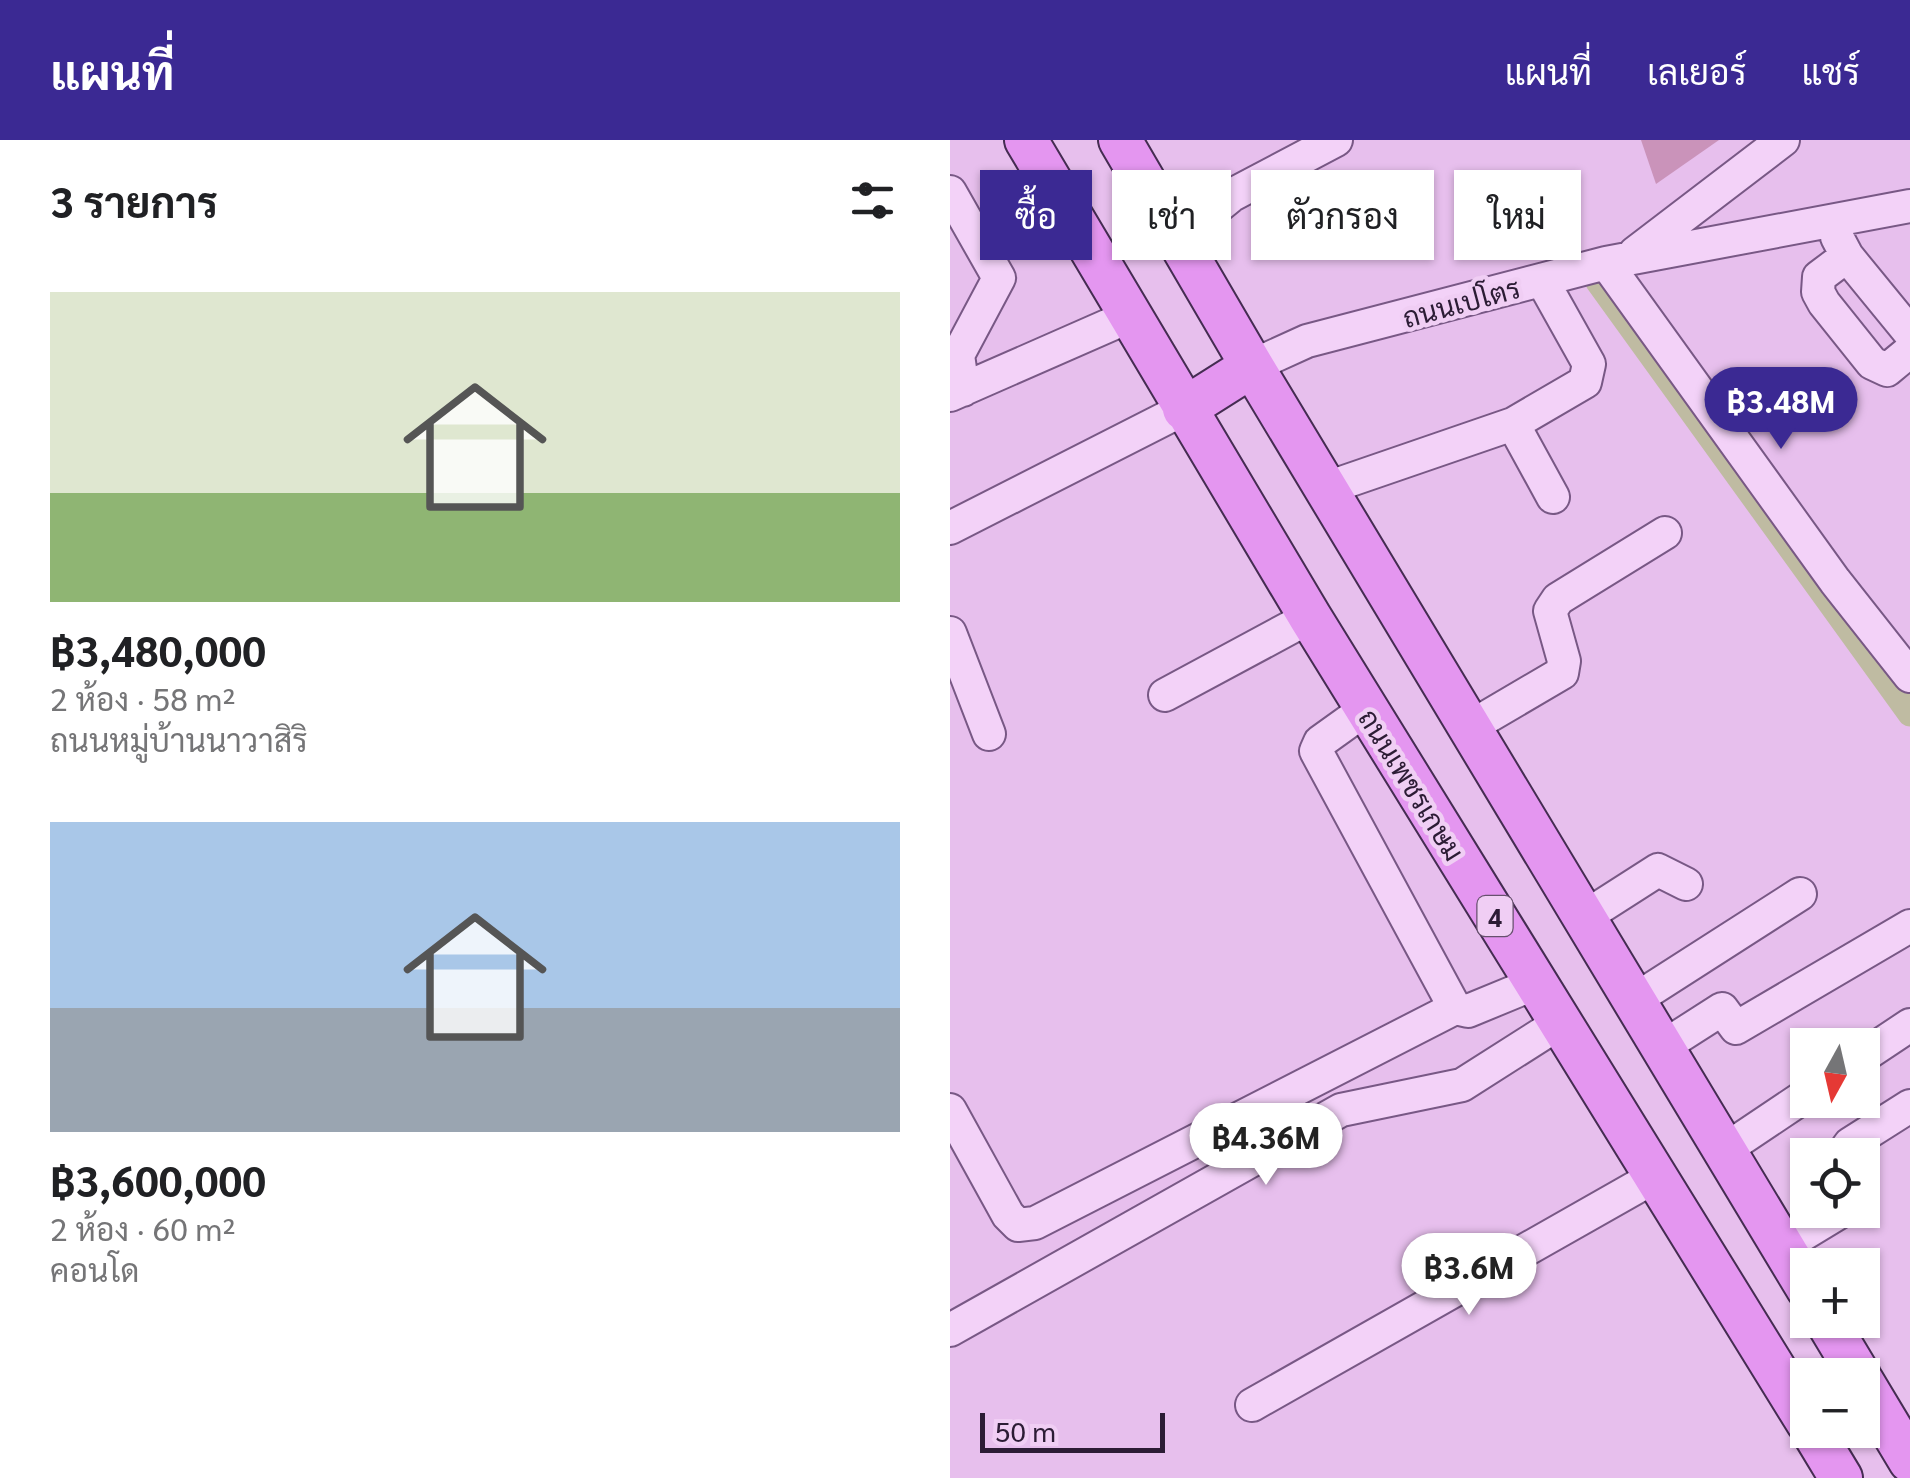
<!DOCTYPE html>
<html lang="th">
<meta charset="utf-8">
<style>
:root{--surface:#fff;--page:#f2f2f2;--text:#202124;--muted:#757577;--accent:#3b2993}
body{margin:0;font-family:Georgia,Sarabun,serif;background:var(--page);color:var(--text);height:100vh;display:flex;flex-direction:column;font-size:38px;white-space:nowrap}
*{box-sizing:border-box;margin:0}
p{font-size:32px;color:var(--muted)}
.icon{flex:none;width:55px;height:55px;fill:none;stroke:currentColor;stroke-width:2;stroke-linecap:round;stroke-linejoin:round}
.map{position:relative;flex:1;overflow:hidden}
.side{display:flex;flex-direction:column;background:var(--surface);width:950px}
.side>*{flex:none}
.hud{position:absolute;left:30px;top:30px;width:780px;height:90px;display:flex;gap:20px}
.needle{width:65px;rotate:188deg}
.tools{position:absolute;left:840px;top:888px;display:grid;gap:20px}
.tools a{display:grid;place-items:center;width:90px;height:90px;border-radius:0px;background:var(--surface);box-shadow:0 2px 8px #0004;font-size:50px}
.scale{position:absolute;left:30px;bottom:25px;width:185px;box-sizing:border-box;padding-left:10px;border:5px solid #2c1c35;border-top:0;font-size:28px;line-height:35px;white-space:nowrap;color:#2c1c35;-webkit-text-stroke:8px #f0cef4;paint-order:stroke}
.price{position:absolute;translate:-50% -85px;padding:0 22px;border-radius:35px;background:#fff;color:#222;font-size:32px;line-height:65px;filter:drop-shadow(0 2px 5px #0008)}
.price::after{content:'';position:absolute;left:50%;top:60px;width:30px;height:22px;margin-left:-15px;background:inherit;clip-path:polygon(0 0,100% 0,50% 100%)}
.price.active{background:var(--accent);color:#fff}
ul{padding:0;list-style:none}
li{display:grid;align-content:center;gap:20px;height:530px;padding:0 50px}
li span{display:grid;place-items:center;height:310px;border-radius:0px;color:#555}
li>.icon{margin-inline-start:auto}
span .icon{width:180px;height:180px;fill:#fffc;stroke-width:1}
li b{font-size:42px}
h2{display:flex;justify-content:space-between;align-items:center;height:120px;padding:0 50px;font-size:42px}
.tag{padding:0 35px;border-radius:0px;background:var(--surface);box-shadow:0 2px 8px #0004;font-size:35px;line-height:90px}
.tag.active{background:var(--accent);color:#fff}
header{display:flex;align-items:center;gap:60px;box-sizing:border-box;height:140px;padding:0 50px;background:var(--accent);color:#fff}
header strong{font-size:48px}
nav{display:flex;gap:55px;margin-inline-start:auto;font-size:35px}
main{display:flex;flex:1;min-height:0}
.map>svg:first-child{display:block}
</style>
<header>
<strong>แผนที่</strong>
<nav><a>แผนที่</a><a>เลเยอร์</a><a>แชร์</a></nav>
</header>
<main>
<section class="side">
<h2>3 รายการ<svg class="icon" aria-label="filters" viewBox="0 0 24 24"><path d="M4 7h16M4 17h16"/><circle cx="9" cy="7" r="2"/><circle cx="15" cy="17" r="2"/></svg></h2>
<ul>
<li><span style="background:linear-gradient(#dfe7d0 65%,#8fb573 0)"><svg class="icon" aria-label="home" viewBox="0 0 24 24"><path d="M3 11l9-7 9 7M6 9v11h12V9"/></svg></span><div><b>฿3,480,000</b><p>2 ห้อง · 58 m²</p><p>ถนนหมู่บ้านนาวาสิริ</p></div></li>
<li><span style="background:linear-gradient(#a9c7e8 60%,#9aa5b1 0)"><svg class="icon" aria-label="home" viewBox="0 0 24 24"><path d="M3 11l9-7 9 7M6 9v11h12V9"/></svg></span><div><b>฿3,600,000</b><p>2 ห้อง · 60 m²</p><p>คอนโด</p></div></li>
</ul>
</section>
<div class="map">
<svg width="960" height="1338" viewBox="0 0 960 1338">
<rect width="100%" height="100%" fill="#e7bfed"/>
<path fill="#ca93ba" d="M691,0H769L706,44Z"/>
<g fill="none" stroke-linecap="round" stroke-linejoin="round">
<path stroke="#bfbba2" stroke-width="25" d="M675,123L648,142L960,574"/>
<g stroke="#785885" stroke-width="36">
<path id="minor" d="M0,52L49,138L8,215L13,250
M887,97L897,116L960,193
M228,99L282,55L386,0
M685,113L833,0
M897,116L869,137L868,152L874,163L922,223L937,230L960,211
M656,123L885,441L960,536
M302,226L357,201L656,123L960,66
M0,255L180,176
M563,284L635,242L639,224L592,140
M377,348L563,284L603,357
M0,388L234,269
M0,493L39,594
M215,555L360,477
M416,569L370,602L366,611L505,868L518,871L586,843
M520,587L612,533L614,521L600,471L608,459L715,393
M633,778L708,730L736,744
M683,861L850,754
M711,908L772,869L786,888L960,786
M912,917L960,885
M0,970L58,1075L68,1085L85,1083L505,868
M773,1011L858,954
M892,1015L900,1004L960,966
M832,1107L893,1070
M0,1190L391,970L512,945L611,882
M302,1265L706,1036"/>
</g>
<g stroke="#452c52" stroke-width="46">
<path id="major" d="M76,0L360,477L858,1283
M170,0L302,226L858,1149
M234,269L302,226
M876,1180L909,1235
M912,1241L960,1321
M862,1290L891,1338"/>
</g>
<use href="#minor" stroke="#f3d2f8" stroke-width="32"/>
<use href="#major" stroke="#e496f0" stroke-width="42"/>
</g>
<g text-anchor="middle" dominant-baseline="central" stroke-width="9" stroke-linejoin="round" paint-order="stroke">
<rect fill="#f0cef4" stroke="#67516e" stroke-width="2.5" x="527.5" y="756" width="35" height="40" rx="8"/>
<g font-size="25" font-weight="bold" fill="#2c1c35">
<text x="545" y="776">4</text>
</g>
<g font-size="28" fill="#2c1c35" stroke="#f0cef4">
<text transform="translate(511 161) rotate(-15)">ถนนเปโตร</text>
<text transform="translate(463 644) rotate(58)">ถนนเพชรเกษม</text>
</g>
</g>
</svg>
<div class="tools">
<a><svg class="needle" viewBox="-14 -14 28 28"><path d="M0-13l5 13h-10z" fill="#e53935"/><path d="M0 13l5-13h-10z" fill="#757577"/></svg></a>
<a><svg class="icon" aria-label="locate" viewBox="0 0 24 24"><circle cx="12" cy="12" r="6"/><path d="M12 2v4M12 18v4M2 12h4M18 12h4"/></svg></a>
<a>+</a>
<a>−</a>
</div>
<div class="scale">50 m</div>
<b class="price active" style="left:831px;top:312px">฿3.48M</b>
<b class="price" style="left:316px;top:1048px">฿4.36M</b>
<b class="price" style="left:519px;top:1178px">฿3.6M</b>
<div class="hud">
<a class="tag active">ซื้อ</a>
<a class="tag">เช่า</a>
<a class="tag">ตัวกรอง</a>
<a class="tag">ใหม่</a>
</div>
</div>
</main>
